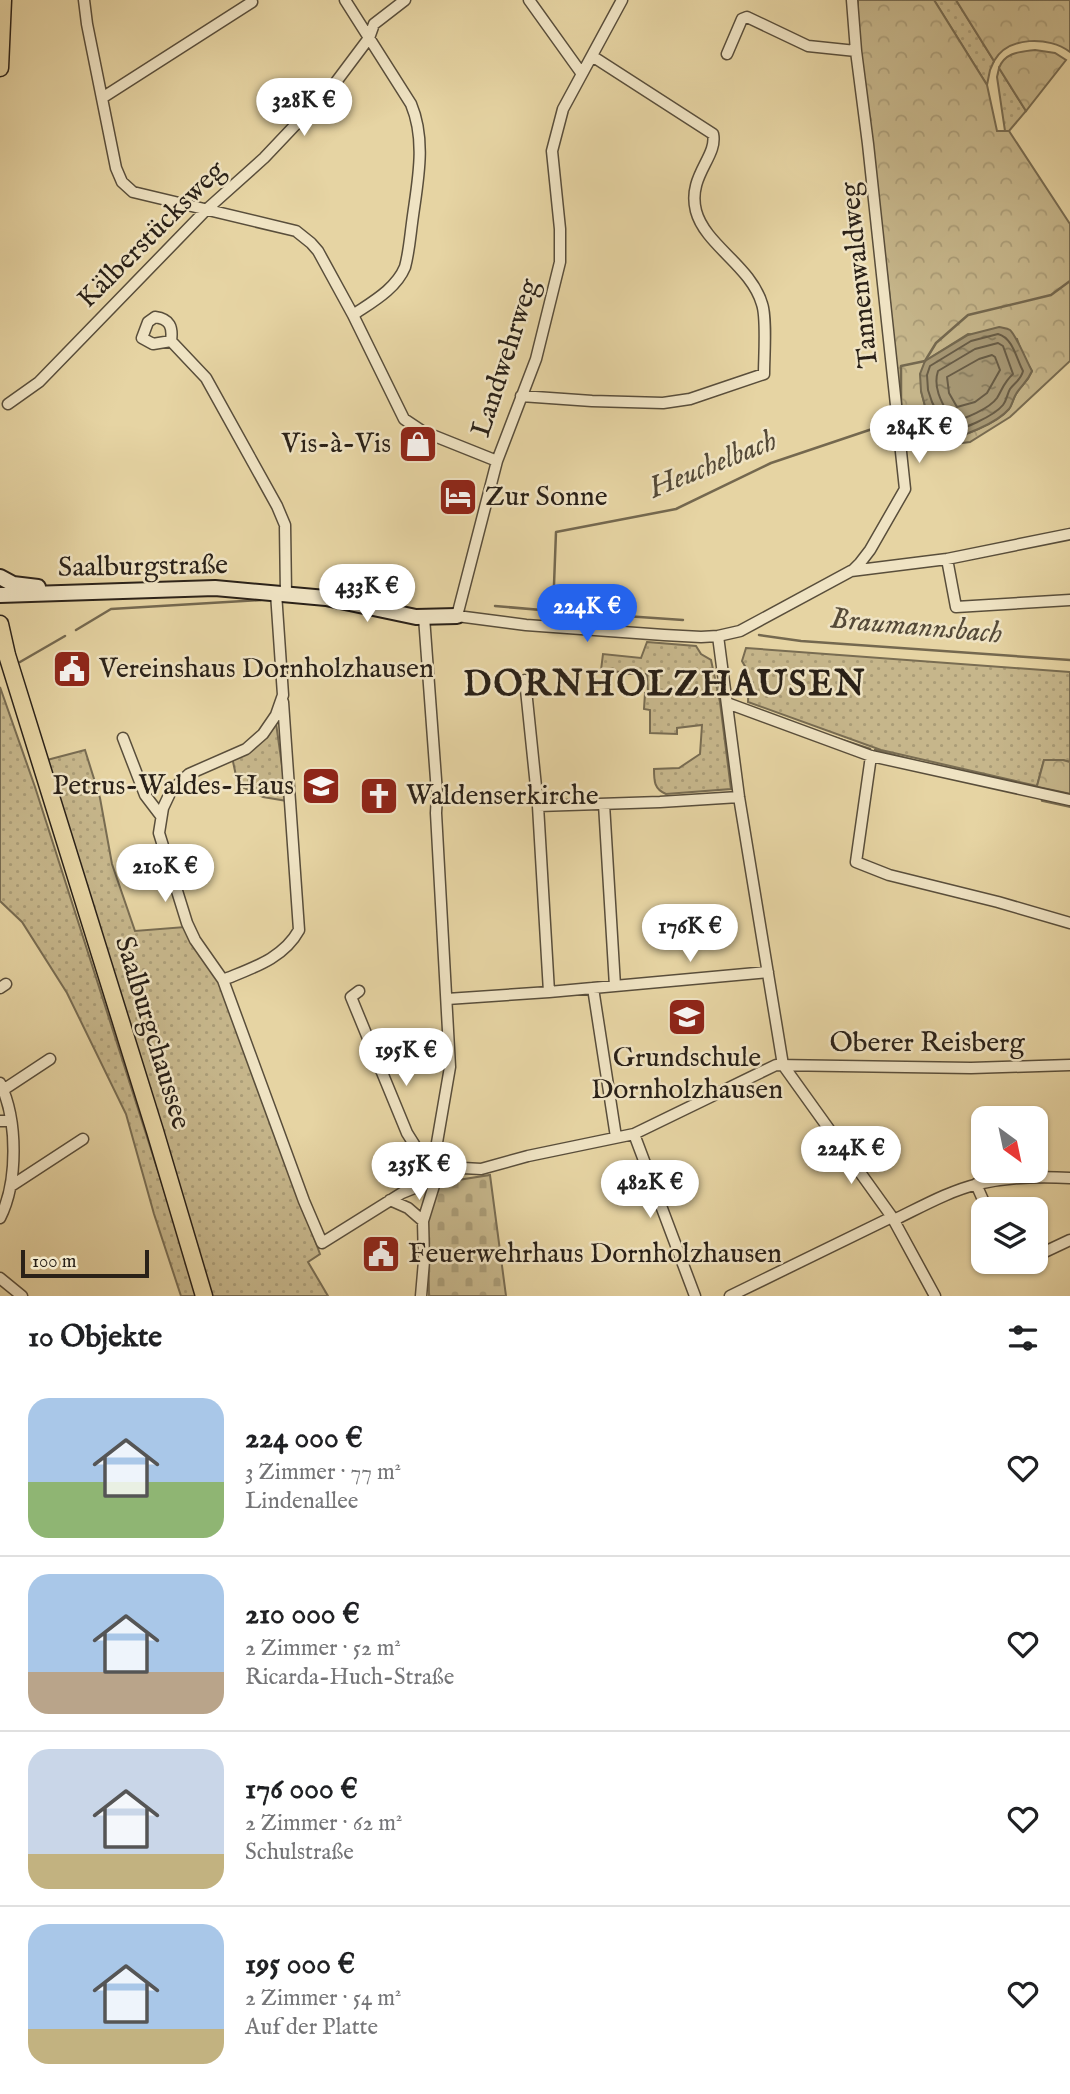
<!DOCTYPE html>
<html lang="de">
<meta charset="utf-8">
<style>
:root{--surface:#fff;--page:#f6f6f6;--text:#202124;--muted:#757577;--line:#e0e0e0;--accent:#2563eb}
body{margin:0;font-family:"IM FELL English",serif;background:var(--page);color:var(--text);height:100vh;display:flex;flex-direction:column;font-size:26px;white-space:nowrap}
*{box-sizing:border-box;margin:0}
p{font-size:23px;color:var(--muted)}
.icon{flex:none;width:38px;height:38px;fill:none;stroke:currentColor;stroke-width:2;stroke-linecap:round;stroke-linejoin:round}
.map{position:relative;height:1296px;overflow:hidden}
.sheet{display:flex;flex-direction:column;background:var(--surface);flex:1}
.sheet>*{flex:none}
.needle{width:46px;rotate:147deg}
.tools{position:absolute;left:971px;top:1106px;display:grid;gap:14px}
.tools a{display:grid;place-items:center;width:77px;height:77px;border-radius:14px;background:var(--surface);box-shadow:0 2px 5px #0004;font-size:35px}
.scale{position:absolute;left:21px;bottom:18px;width:128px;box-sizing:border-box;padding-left:7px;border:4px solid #2a2118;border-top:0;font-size:19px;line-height:24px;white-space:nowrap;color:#2a2118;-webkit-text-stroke:5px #efe3c3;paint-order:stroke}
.price{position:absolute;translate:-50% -60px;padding:0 16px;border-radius:24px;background:#fff;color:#222;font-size:23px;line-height:46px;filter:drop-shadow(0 2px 4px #0008)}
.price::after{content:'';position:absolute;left:50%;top:42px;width:21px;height:16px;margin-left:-10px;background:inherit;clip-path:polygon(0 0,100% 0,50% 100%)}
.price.on{background:var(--accent);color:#fff}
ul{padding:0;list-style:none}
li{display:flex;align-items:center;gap:21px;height:175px;padding:0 28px}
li+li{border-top:2px solid var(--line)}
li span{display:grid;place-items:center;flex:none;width:196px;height:140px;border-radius:21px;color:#555}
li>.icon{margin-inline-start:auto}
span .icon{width:84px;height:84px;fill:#fffc;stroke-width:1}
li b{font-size:30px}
h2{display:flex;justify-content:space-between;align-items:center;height:84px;padding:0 28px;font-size:30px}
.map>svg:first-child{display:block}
</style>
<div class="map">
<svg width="1070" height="1296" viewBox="0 0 1070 1296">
<defs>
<pattern id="grass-dots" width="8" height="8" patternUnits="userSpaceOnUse" patternTransform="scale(1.75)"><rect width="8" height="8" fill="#c6b68b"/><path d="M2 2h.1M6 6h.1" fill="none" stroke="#aa9c77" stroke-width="1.8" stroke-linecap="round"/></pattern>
<pattern id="forest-crowns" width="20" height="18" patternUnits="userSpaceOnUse" patternTransform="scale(1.75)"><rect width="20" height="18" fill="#c6b68b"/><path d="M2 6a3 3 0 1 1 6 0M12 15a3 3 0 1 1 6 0" fill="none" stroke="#aa9c77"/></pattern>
<pattern id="cemetery-stones" width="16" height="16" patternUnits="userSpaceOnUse" patternTransform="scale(1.75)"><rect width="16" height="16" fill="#c6b68b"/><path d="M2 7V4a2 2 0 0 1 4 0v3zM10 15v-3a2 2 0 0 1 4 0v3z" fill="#aa9c77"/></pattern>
<pattern id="water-ripples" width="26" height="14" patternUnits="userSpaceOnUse" patternTransform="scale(1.75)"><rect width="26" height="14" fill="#a69774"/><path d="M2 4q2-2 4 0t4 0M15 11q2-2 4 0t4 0" fill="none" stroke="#877b5e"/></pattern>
</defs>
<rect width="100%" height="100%" fill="#e6d4a3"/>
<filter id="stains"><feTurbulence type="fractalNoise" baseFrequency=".00286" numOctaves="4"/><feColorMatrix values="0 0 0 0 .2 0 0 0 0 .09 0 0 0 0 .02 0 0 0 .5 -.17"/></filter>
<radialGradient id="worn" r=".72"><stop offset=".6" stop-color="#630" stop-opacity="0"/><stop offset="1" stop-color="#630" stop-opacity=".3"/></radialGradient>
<path fill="url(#grass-dots)" stroke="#786c52" stroke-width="2" d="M934,0H956L994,61L990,70L987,85Z
M999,68L1026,111L1009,131H1005L997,77Z
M647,642L696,646L701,654L711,660L720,702L731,789L666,794C654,789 654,781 654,769L679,768L700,754L702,725L677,728V734L650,733V710L644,709L645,693H648L647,674H620V672L601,670L603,654L641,658Z
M746,648L1070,672V762L1063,760H1044L1037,786L881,750L748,702L749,673L742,661Z
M0,687L35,787L198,1296H181L154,1214L126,1114L67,993L22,922L0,901Z
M276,723L287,801L263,797L238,785L232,757Z
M85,750L100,798L112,864L135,931L185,927L192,944L220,982L320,1254L308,1262L328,1296H211L47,760Z"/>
<path fill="url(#forest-crowns)" stroke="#786c52" stroke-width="2" d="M858,0H934L987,85L997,131H1009L1070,224V361L1010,417L970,442L938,446L943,440C962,437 996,424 1009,409C1012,405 1013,399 1016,394C1022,384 1027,383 1032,371L1023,356L1017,339L968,334L925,361L921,391L925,406L917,415L900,417L889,290L858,43Z
M956,0H1070V52C1049,36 1008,36 994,61Z
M1035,50L1055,53L1066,60L1026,111L999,68C1005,52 1020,52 1035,50Z
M1044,760H1063L1070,762V807L1042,801L1037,786Z"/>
<path fill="url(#cemetery-stones)" stroke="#786c52" stroke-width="2" d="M490,1175L506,1296H429L428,1219L439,1183Z"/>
<path fill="url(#water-ripples)" stroke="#74684f" stroke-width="2" d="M999,327C1003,328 1007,328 1010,330C1016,335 1027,362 1032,371C1027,383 1021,385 1016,394C1013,399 1012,405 1009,409C996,424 962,437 943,440L931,413L925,406L921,391L920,374L925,361L968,335Z"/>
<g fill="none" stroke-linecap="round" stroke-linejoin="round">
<path stroke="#685c46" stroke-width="2" d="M998,334C1013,338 1016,358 1023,371C1021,380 1015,382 1010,389C1007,394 1007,400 1003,405C994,416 961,431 947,432L932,402L928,390L927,375L930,366L971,341Z
M998,343L1003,346L1013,374C1004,382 1003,388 997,398C990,408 964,420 952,421C944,406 932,389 938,371L975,349Z
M992,355L995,357L1000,370L987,393L975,402L957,407L949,393L947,377L979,359Z"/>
<path stroke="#74684f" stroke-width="2.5" d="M901,408V366L925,361L936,343L968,315L1051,295L1070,281
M495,606L553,611L556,532L676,509L771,463L893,422
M553,611L683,620
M76,630L111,609L261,600
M759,635L801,641L1070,660
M20,662L65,636
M833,737L870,749
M875,750L916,761
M981,775L1070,794"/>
<g stroke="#594e3b" stroke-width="13">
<path id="street" d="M84,0L87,24L116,168L122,182L133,192L296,231L311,243L318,251L353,315
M345,0L411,104C427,142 417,184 412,223C410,238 409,252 405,267C396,289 372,302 353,315L404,419L422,431L497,461
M529,0L582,74
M622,0L563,109L552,151L560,229V262L536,359L497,461L457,616L526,625L664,635L701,637L718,636L740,631L851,571L947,559L1070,534
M727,54L742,19L747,17L808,46L856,51
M102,98L252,2
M171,341L153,344L142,338L148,322L155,317C170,319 173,327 171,341L206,378L277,506L285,525L286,594
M521,396L592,401L663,403L690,399L764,374C764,357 767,318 762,304C751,266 705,245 696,211C687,176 718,157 713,134L592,56
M8,404L39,382L206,210L264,158L336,82L369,38L374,24L405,0
M947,559L956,607L1070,600
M852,571L860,563L870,550L905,489L868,144L856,51L852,0
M276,593L283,695L276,715L263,734L246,749L189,774L171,791L163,808L159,833L187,923L195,940L223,980L304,1201L322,1243L402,1193L463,1168L481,1169L528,1156L634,1134L776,1065L971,1068L1070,1065
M718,636L739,797L783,1065L892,1217L935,1296
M525,680L538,806L549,992
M727,703L871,756L1070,800
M123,738L145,795L161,816
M871,756L856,862L889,875L998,902L1070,923
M604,804L615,986
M538,806L660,802L739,797
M223,980C252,968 283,959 299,930L283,702
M0,988L6,984
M593,988L616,1137
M359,991L351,997L407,1133L434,1176
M447,999L549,992L768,972
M0,1083C18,1120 18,1182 0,1218
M3,1090L50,1059
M0,1121H11
M634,1134L695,1296
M976,1184L987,1209
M11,1186L83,1139
M390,1200L408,1208L423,1221
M894,1220C921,1207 949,1191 978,1184C1009,1177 1039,1176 1070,1178
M1036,1256L1070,1240
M1008,1262L1011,1265L1021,1262
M0,1278L22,1296
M421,1296L424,1261L423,1221L436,1179L434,1160L450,1067L436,813L437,793L424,617
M730,1296L892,1217"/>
</g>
<g stroke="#2a2118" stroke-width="18">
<path id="secondary" d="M0,577L13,584L38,587
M0,595L215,588L326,598L416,617L457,616"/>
</g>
<g stroke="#2a2118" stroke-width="19">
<path id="primary" d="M0,68L3,0
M0,624L7,655L155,1131L204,1296"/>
</g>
<use href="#street" stroke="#efe3c3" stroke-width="10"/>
<use href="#secondary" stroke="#efe3c3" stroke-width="14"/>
<use href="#primary" stroke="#e6d4a3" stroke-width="16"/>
</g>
<defs>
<g id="shop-square" transform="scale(2.0125)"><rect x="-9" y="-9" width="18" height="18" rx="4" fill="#8f2418" stroke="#efe3c3"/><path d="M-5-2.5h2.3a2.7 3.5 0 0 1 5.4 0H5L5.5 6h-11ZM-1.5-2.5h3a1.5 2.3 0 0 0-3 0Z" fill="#fff"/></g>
<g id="hotel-square" transform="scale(2.0125)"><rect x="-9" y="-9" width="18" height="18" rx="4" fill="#8f2418" stroke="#efe3c3"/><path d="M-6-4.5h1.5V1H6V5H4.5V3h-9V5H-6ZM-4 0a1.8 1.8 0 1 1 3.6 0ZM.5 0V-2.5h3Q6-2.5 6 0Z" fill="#fff"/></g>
<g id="civic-square" transform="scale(2.0125)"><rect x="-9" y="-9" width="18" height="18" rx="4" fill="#8f2418" stroke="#efe3c3"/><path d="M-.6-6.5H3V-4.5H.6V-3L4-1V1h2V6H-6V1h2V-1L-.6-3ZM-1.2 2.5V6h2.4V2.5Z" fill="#fff"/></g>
<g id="school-square" transform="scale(2.0125)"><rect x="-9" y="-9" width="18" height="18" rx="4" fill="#8f2418" stroke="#efe3c3"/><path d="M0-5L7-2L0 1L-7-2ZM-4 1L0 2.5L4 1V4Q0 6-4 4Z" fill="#fff"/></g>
<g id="church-square" transform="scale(2.0125)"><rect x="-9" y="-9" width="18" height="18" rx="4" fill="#8f2418" stroke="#efe3c3"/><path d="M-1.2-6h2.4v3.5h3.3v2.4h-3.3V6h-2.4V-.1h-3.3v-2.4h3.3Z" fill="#fff"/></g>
</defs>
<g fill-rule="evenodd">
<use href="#shop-square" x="418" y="444"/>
<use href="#hotel-square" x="458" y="497"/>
<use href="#civic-square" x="72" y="669"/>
<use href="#school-square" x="321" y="786"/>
<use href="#church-square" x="379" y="796"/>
<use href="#school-square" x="687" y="1017"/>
<use href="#civic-square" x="381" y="1254"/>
</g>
<g text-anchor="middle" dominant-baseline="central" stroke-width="5" stroke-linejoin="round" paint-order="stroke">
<g font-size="28" fill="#2a2118" stroke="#efe3c3">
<text transform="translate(152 235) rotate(-45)">Kälberstücksweg</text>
<text transform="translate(860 275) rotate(-96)">Tannenwaldweg</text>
<text transform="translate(506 358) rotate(-72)">Landwehrweg</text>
<text transform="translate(143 567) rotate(-1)">Saalburgstraße</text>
<text transform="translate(152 1033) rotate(73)">Saalburgchaussee</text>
<text x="927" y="1043">Oberer Reisberg</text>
</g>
<g font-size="28" fill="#2a2118" stroke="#efe3c3" text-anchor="start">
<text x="391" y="444" text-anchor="end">Vis-à-Vis</text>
<text x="485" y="497">Zur Sonne</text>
<text x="99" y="669">Vereinshaus Dornholzhausen</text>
<text x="294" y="786" text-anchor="end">Petrus-Waldes-Haus</text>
<text x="406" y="796">Waldenserkirche</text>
<text x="687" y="1058" text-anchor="middle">Grundschule<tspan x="687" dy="32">Dornholzhausen</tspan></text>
<text x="408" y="1254">Feuerwehrhaus Dornholzhausen</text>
</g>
<g font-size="30" font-style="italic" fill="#554a38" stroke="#efe3c3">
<text transform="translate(713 465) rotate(-22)">Heuchelbach</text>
<text transform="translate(916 627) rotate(5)">Braumannsbach</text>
</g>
<g font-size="35" font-weight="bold" letter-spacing="2" fill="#2a2118" stroke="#efe3c3">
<text x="665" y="685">DORNHOLZHAUSEN</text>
</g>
</g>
<rect width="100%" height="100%" filter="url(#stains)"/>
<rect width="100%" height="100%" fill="url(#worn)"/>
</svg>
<div class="tools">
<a><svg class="needle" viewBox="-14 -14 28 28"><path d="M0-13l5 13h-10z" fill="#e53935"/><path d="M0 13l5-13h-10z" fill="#757577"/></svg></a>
<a><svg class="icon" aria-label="layers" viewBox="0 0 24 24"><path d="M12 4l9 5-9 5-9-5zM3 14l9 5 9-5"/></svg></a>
</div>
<div class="scale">100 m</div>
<b class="price" style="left:304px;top:138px">328K €</b>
<b class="price" style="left:919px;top:465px">284K €</b>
<b class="price" style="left:367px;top:624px">433K €</b>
<b class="price on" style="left:587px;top:644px">224K €</b>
<b class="price" style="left:165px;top:904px">210K €</b>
<b class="price" style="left:690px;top:964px">176K €</b>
<b class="price" style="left:406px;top:1088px">195K €</b>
<b class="price" style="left:851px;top:1186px">224K €</b>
<b class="price" style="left:419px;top:1202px">235K €</b>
<b class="price" style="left:650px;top:1220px">482K €</b>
</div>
<section class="sheet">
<h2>10 Objekte<svg class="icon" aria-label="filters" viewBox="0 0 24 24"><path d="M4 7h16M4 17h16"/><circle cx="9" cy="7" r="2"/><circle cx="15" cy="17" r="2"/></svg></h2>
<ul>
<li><span style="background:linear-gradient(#a9c7e8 60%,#8fb573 0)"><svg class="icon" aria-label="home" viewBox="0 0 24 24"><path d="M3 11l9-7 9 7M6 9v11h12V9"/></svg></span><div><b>224 000 €</b><p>3 Zimmer · 77 m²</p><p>Lindenallee</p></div><svg class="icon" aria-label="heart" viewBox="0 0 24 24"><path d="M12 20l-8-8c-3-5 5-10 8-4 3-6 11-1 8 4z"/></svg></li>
<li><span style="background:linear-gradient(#a9c7e8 70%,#b9a48a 0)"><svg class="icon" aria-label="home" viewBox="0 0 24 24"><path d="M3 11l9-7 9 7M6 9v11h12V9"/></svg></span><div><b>210 000 €</b><p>2 Zimmer · 52 m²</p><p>Ricarda-Huch-Straße</p></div><svg class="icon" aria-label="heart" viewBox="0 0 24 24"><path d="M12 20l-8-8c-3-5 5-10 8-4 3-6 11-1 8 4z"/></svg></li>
<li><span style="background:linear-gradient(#c9d6e8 75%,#c2b280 0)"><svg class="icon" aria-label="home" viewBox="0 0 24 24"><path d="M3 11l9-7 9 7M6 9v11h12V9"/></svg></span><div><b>176 000 €</b><p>2 Zimmer · 62 m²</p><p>Schulstraße</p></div><svg class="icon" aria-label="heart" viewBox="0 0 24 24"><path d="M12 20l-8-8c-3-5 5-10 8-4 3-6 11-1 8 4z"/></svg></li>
<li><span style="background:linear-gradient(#a9c7e8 75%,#c2b280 0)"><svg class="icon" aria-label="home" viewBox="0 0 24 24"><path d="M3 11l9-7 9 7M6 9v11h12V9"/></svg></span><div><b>195 000 €</b><p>2 Zimmer · 54 m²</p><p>Auf der Platte</p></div><svg class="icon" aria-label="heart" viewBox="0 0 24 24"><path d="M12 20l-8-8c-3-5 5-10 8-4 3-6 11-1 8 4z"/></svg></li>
</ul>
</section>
